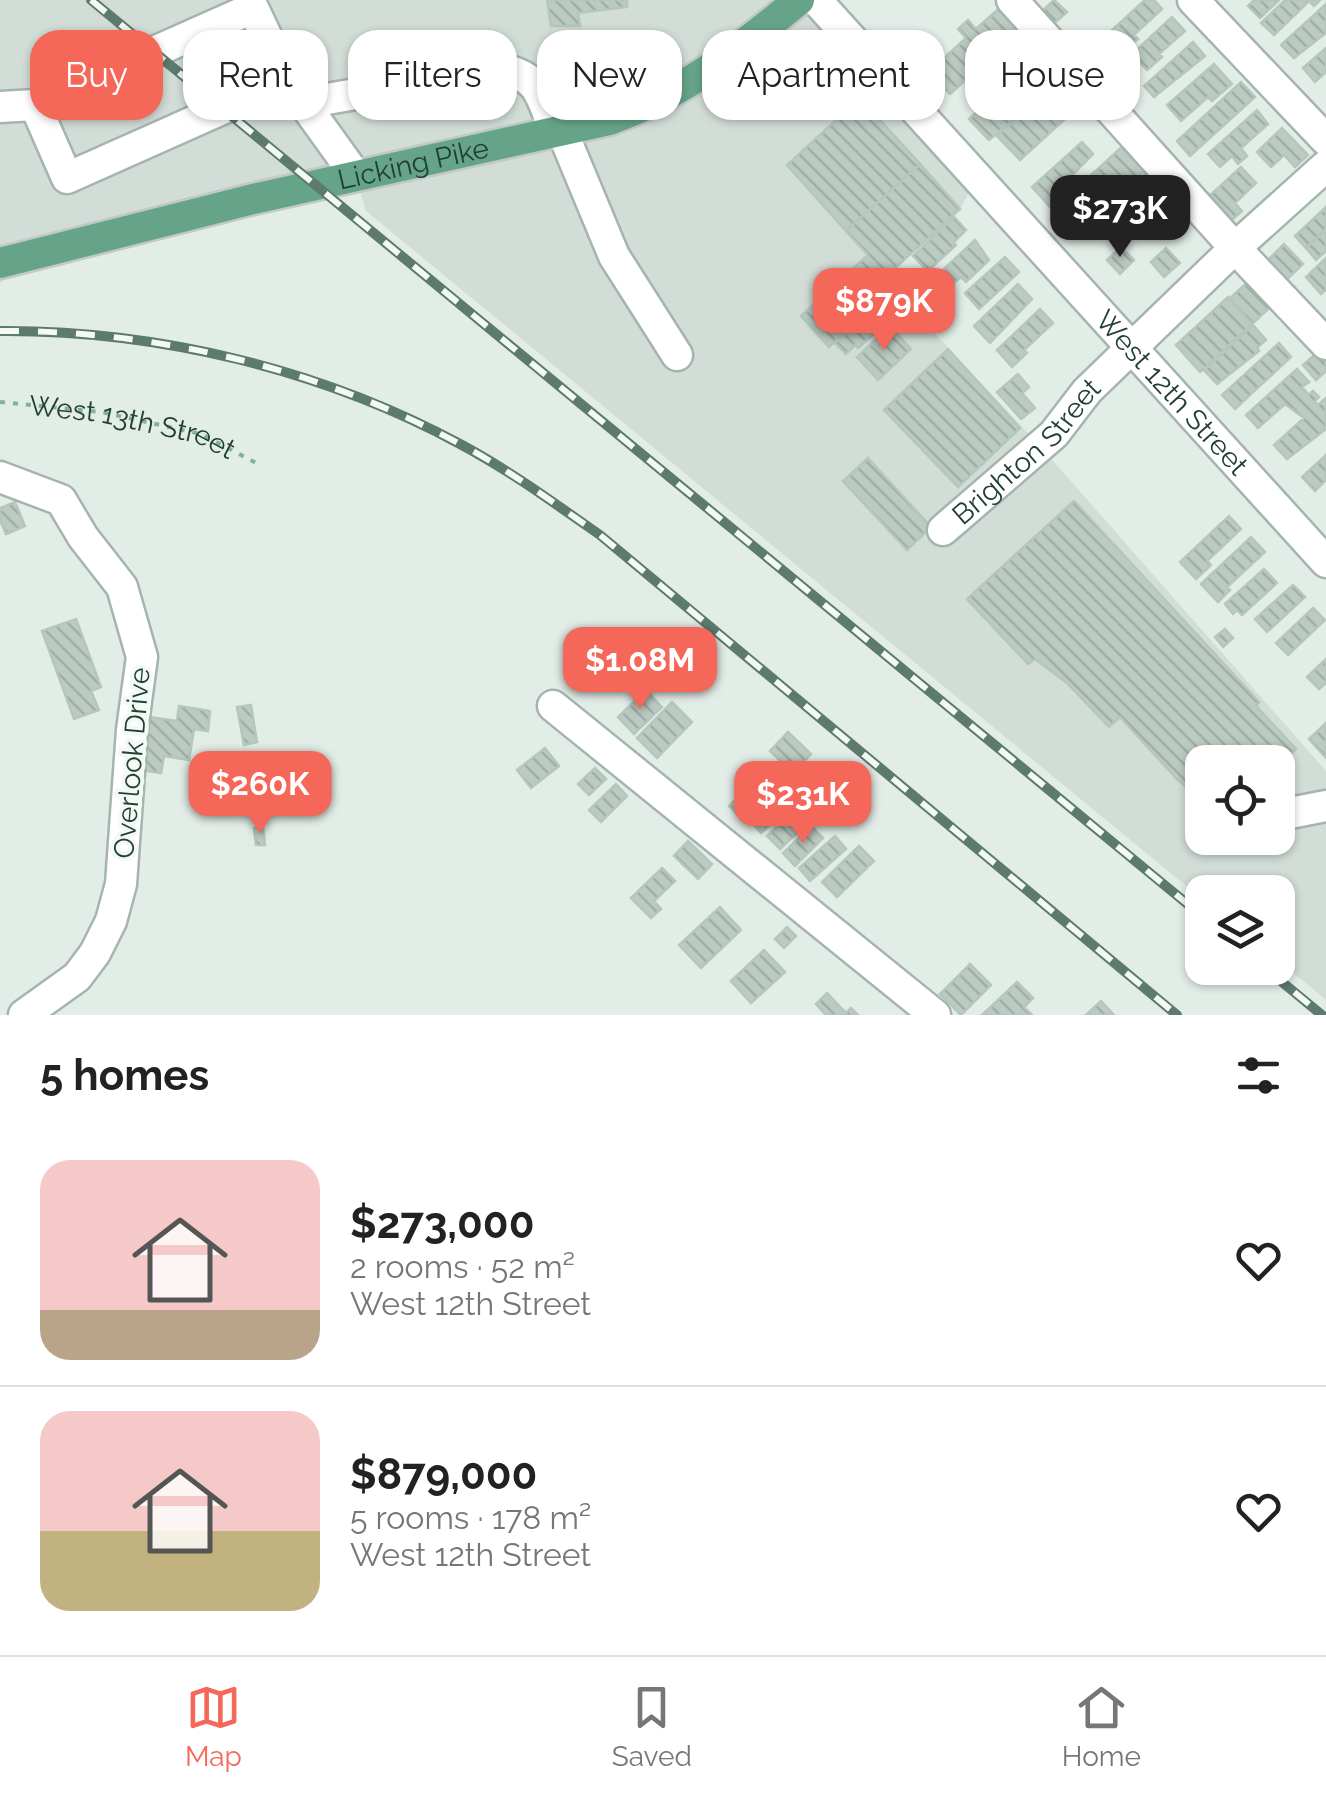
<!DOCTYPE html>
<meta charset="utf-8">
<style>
:root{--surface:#fff;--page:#f2f2f2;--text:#222;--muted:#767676;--line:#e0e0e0;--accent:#f56759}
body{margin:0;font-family:Raleway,sans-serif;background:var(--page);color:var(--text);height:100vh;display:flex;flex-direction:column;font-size:38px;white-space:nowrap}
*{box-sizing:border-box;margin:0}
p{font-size:32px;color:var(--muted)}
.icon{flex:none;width:55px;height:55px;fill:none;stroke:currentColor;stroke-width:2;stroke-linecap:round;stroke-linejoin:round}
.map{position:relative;height:1015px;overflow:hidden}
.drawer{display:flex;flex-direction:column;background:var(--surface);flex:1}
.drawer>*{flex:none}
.top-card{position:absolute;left:30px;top:30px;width:1268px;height:90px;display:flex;gap:20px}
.tools{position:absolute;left:1185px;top:745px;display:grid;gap:20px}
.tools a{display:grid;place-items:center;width:110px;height:110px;border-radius:20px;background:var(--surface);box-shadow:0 2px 8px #0004;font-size:50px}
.price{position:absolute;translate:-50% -85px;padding:0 22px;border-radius:20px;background:var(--accent);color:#fff;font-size:32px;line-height:65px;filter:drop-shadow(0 2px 5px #0008)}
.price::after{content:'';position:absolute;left:50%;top:60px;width:30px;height:22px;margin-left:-15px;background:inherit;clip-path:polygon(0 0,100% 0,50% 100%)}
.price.selected{background:#222;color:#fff}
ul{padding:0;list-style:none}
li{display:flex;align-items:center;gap:30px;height:250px;padding:0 40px}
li+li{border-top:2px solid var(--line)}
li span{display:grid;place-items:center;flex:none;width:280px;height:200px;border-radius:30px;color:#555}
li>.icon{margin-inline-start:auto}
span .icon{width:120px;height:120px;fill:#fffc;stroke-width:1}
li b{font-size:42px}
h2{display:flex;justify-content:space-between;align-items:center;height:120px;padding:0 40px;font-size:42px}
.pill{padding:0 35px;border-radius:30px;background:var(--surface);box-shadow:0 2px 8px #0004;font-size:35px;line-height:90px}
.pill.selected{background:var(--accent);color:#fff}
.tabs{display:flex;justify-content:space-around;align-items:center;height:140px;border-top:2px solid var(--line);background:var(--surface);font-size:28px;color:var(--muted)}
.tabs a{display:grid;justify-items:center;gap:5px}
.tabs .selected{color:var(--accent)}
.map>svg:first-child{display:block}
</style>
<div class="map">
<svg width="1326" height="1015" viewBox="0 0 1326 1015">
<defs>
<pattern id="building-back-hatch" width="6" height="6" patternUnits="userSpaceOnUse" patternTransform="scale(2.5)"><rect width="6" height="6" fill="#bbcbc2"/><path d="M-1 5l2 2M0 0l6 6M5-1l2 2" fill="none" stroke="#a0afa7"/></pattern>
</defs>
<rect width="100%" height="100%" fill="#e3ede7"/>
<path fill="#d1ddd6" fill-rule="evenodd" d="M0,0H816L977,178L960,209L884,279L1040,446L1326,771V1000L1278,960V892H1202V899L366,211L356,176L36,252L0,283ZM1202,762H1278V838H1202Z"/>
<path fill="url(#building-back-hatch)" stroke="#b5c7bd" stroke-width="2.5" d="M547,0H627V7L578,13L580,26H551Z
M1054,0L1067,12L1050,27L1039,14Z
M1145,0H1154L1162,9L1134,35L1138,39L1128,48L1112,30Z
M1254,0H1279L1260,18L1248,6Z
M1285,0H1320L1314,6L1309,1L1274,35L1261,23Z
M1004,4L1024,26L950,94L929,72L966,38L958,29L968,20L976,29Z
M1326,4V33L1294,58L1281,45Z
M1172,17L1185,31L1159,54L1162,57L1147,70L1132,54Z
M1102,42L1121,63L1101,81L1082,60Z
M1193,42L1205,56L1154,97L1144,86Z
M1006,47L1039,83L1023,98L1030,106L989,140L969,119L996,94L978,73Z
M1326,48V72L1315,82L1303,68Z
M1214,64L1232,84L1212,101L1208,97L1181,121L1167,105Z
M1065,75L1087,99L1020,160L997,136Z
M1241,82L1255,97L1190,156L1177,141Z
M860,98L920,164L846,231L787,165Z
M1257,110L1268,124L1241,148L1247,156L1238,164L1232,156L1220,167L1208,154Z
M1282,128L1308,155L1295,167L1284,155L1271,167L1257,152Z
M1082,142L1093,154L1059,189L1065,196L1052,209L1032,187Z
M1126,143L1148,168L1075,234L1053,210Z
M920,164L960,209L883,279L893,289L829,347L801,316L868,255L846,231Z
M1241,167L1256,183L1235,203L1242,211L1228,223L1206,199Z
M1151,169L1187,209L1163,231L1127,191Z
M1326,207V229L1306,248L1295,236Z
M954,217L966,230L954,242L956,245L928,271L913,256Z
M1326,229V251L1316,260L1306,248Z
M975,240L989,260L966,282L961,277L943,292L932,280Z
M1284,244L1303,264L1282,284L1264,264Z
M1121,247L1134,260L1120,274L1107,260Z
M1166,248L1180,263L1164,277L1151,262Z
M1005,257L1019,272L979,309L965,293Z
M1326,258V290L1321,294L1306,277Z
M1253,277L1276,302L1252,324L1229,299Z
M1018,284L1032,299L990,343L974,326Z
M1228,297L1252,324L1200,372L1176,345Z
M1040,309L1053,323L1024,350L1027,353L1012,367L997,350Z
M863,317L876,332L858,348L855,345L846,354L835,343Z
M1253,325L1266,340L1257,348L1259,351L1217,384L1204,370Z
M890,326L911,349L878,380L857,357Z
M1279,343L1291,357L1235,409L1222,395Z
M948,349L1020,428L958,487L884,410Z
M1320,350L1326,357V371L1316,380L1303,365Z
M1297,369L1309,382L1302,387L1309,395L1313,391L1319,397L1315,401L1318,405L1326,398V429L1287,459L1274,445L1304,418L1285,404L1258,428L1246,415Z
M1018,374L1029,387L1022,393L1035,408L1021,419L997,392Z
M1326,455V480L1315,491L1302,477Z
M868,458L931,527L907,550L843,481Z
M1074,501L1259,702L1256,706L1296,749L1278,767V762H1202V800L1177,779L1120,717L1109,727L1067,683L1035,659L1028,664L967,599Z
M15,502L25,526L6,534L0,520V508Z
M1229,516L1241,529L1207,561L1211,565L1196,579L1180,562Z
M1251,537L1265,552L1227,587L1230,590L1218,602L1201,584Z
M1264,569L1277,583L1242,615L1237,610L1233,614L1225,604Z
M1293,585L1305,597L1267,632L1255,619Z
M1313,608L1325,620L1288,655L1276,643Z
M76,619L101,687L91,691L99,710L74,719L42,631Z
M1225,629L1233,638L1223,647L1215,637Z
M1326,659V683L1319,689L1307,677Z
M646,690L662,707L634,734L618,717Z
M672,702L692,722L657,758L637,738Z
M251,705L257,742L244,745L237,707Z
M179,706L210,711L208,731L194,729L189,760L164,756L161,773L141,770L149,717L177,721Z
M1326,723V758L1309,739Z
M788,732L811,754L793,773L770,751Z
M545,748L559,766L531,788L517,770Z
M595,768L606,779L589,795L578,784Z
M757,778L770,792L742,819L729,806Z
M616,784L627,796L601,822L589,810Z
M774,795L788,809L761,833L748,818Z
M794,811L806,825L780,849L767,836Z
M811,826L823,838L795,866L783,853Z
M263,827L265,845H256L254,828Z
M835,836L846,849L810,881L799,868Z
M688,841L712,864L698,879L674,856Z
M859,846L874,861L837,897L822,882Z
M662,868L675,881L654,901L661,909L651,918L631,898Z
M720,907L741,930L701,968L679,945Z
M787,927L796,936L784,948L775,939Z
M764,950L785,972L751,1003L731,981Z
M970,964L991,985L961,1015L940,994Z
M1017,982L1033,998L1024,1007L1032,1015H982Z
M827,993L846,1013L851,1008L858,1015H826L816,1004Z
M1101,1001L1114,1015H1086Z"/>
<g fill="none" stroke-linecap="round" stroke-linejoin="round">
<g stroke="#a5b5ad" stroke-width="35">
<g id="minor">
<path id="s2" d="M816,0L1326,562"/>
<path d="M1012,0L1235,248L1326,344"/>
<path d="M1193,0L1326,140"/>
<path d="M287,80L253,8L35,105L67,178L287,80L356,176"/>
<path d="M304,103L499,69C540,74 542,99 555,133"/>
<path d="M0,107L35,105"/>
<path d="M562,131L614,256L677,355"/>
<path d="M0,477L61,500L83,537L122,587L142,657L132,730L121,884L111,921L95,953L77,977L24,1015"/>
<path id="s3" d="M943,530L1054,434L1087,391L1235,248L1326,166"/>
<path d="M553,706L935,1015"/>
<path d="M1285,814L1326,806"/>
</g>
</g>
<g stroke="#c1c9c6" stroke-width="35">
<g id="major">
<path id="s4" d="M0,263L253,199L609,120C685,93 737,51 799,0"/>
</g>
</g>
<path stroke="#82b19b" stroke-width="4" stroke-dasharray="5 8" stroke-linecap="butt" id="s1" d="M0,402L101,412L201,434L260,465"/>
<use href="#minor" stroke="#fff" stroke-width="30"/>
<use href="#major" stroke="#66a48a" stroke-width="30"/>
<g stroke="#5c7a6e" stroke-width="10">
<path id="rail" d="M91,0L1202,916
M0,331C157,330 321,369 460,444C509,470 554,503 600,535L1177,1015
M1265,968L1322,1015"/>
</g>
<use href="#rail" stroke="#f3f9f5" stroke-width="6" stroke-dasharray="19" stroke-linecap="butt"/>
</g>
<g text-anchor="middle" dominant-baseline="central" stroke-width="8" stroke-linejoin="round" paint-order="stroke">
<g font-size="28" fill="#223f33" stroke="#f3f9f5">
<text stroke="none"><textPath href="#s4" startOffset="425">Licking Pike</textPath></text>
<text stroke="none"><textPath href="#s2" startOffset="530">West 12th Street</textPath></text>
<text stroke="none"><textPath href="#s1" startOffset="135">West 13th Street</textPath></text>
<text stroke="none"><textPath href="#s3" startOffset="115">Brighton Street</textPath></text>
<text transform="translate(132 763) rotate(-85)">Overlook Drive</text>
</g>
</g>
</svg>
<div class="tools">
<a><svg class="icon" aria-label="locate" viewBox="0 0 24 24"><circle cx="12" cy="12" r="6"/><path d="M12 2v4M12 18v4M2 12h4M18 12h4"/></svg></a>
<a><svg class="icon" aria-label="layers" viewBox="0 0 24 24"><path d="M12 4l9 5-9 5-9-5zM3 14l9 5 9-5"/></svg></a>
</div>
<b class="price selected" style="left:1120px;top:260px">$273K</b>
<b class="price" style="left:884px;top:353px">$879K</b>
<b class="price" style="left:640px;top:712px">$1.08M</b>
<b class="price" style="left:260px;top:836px">$260K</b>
<b class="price" style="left:803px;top:846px">$231K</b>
<div class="top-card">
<a class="pill selected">Buy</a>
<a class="pill">Rent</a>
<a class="pill">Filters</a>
<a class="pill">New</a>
<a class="pill">Apartment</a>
<a class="pill">House</a>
</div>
</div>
<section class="drawer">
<h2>5 homes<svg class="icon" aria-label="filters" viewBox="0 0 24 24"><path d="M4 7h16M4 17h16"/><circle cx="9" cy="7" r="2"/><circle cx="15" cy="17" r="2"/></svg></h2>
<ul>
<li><span style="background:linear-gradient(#f6c9c9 75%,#b9a48a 0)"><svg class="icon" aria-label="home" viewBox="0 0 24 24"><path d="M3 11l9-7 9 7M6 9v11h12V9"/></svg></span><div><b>$273,000</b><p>2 rooms · 52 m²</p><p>West 12th Street</p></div><svg class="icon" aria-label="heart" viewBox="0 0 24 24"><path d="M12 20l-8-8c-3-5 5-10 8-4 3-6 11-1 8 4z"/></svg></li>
<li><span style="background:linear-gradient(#f6c9c9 60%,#c2b280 0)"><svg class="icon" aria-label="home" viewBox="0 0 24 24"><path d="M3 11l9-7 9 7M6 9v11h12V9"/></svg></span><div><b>$879,000</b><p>5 rooms · 178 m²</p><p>West 12th Street</p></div><svg class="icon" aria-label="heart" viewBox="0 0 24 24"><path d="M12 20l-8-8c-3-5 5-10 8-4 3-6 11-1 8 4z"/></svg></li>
</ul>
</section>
<nav class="tabs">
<a class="selected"><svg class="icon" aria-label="map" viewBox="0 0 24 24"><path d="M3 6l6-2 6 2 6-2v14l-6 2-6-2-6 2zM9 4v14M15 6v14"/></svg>Map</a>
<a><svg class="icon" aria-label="saved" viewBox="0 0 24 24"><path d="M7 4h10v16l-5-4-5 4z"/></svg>Saved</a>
<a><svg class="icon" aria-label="home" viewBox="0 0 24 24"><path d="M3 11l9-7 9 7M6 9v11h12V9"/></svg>Home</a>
</nav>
